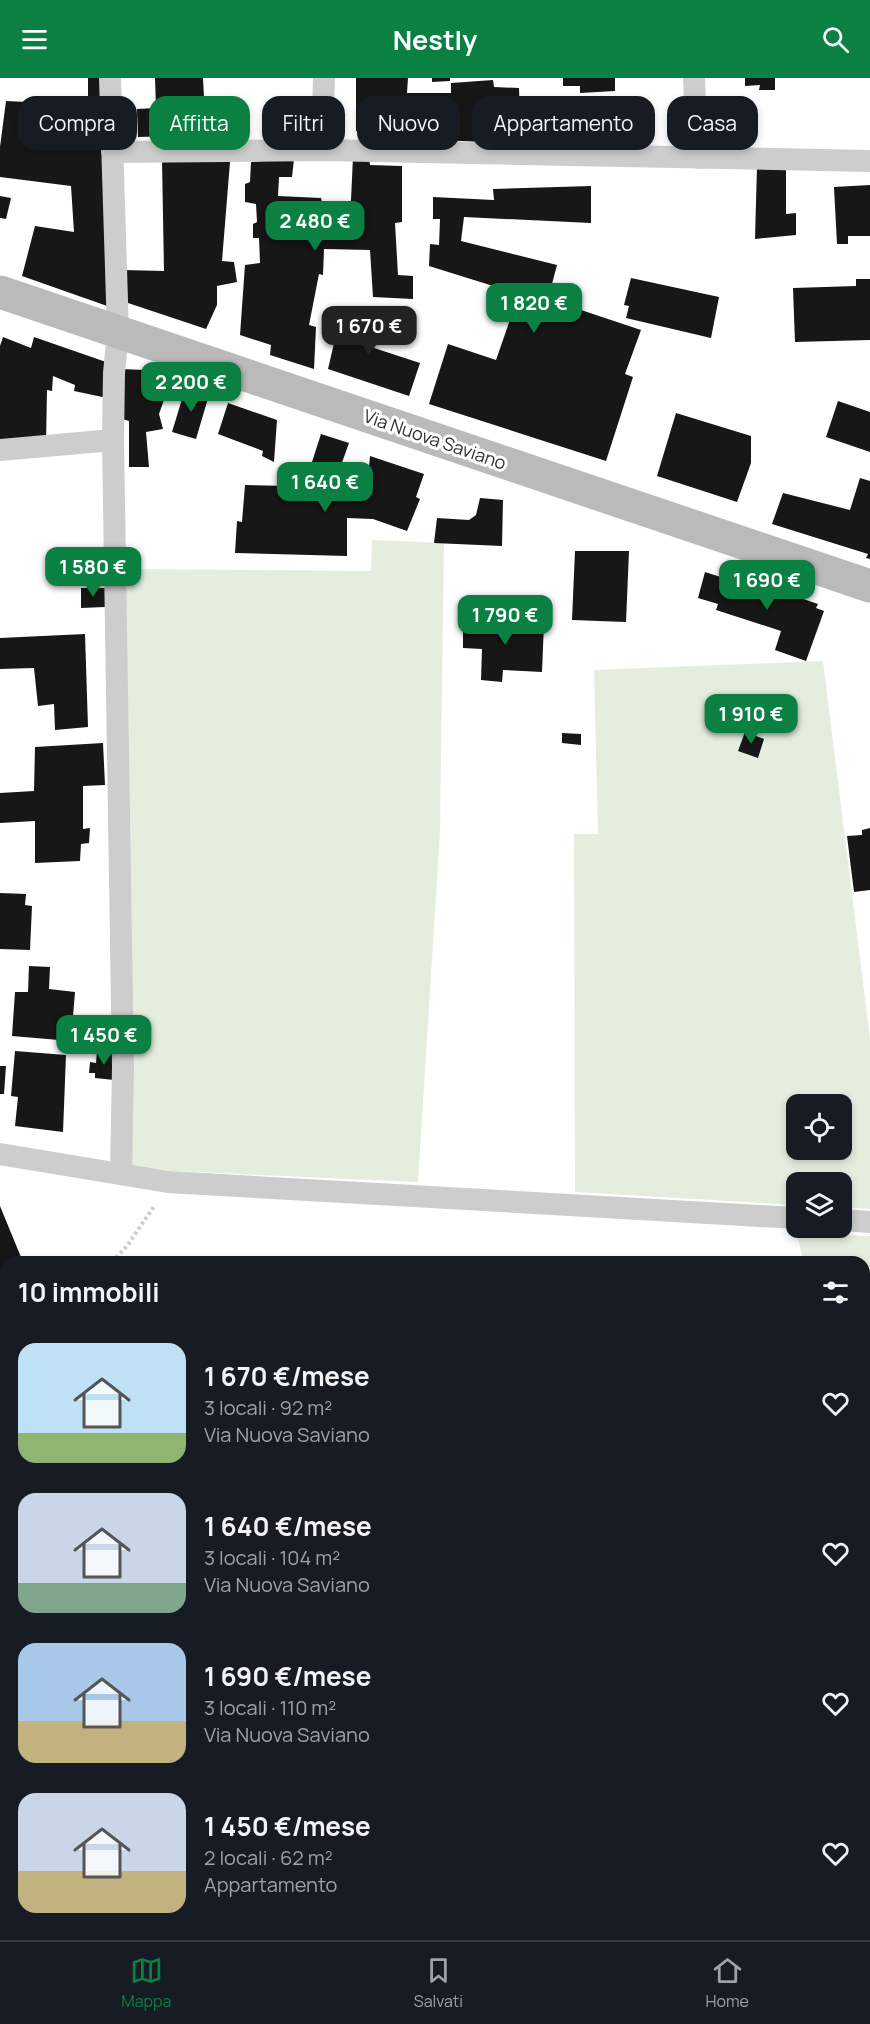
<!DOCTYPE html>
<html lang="it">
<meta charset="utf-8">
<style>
:root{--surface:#171b24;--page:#20242c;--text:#f1f3f6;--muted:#9ea1a6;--line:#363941;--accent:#0b8043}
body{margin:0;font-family:Manrope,sans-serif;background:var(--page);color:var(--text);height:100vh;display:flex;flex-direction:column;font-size:22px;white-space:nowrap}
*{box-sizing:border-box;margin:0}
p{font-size:20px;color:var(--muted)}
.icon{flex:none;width:33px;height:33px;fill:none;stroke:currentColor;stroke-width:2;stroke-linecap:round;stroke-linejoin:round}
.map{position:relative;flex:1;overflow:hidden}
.sheet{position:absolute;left:0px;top:1178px;width:870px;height:686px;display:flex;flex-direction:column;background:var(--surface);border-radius:18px 18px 0 0;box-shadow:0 3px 9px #0003}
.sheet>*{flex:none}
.banner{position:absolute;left:18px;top:18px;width:834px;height:54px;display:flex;gap:12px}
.controls{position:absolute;left:786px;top:1016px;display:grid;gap:12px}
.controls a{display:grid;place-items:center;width:66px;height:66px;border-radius:12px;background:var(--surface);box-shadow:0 3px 9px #0003;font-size:30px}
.price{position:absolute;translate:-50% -51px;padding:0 14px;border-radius:12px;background:var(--accent);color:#fff;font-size:20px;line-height:39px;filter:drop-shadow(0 2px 3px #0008)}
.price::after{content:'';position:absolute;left:50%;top:36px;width:18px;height:14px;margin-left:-9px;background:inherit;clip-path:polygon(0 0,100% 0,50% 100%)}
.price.active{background:#222;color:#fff}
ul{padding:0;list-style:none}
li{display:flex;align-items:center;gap:18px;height:150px;padding:0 18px}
li span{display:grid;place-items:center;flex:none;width:168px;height:120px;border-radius:18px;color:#555}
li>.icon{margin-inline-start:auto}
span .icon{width:72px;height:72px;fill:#fffc;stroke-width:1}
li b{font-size:26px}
h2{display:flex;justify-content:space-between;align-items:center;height:72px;padding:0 18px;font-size:26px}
.pill{padding:0 21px;border-radius:18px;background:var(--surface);box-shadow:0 3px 9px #0003;font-size:21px;line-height:54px}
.pill.active{background:var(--accent);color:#fff}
header{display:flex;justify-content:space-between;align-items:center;height:78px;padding:0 18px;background:var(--accent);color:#fff;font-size:27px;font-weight:700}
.tab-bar{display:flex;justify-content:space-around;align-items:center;height:84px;border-top:2px solid var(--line);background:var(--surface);font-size:16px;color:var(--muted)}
.tab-bar a{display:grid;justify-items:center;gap:3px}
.tab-bar .active{color:var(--accent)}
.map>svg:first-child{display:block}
</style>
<header><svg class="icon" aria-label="menu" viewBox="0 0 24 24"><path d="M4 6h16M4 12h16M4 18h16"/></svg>Nestly<svg class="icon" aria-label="search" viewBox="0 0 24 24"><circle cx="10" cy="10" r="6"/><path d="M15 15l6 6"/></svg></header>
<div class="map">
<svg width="870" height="1862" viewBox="0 0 870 1862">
<rect width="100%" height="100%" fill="#fff"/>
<path fill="#e5eede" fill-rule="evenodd" d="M372,462L444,465L440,753L418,1104L172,1093L128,1088L122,491L371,493Z
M823,583L870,961V1131L842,1129V1104H796V1127L575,1114L574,756H598L594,592ZM796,1026H842V1071H796Z
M797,1156L870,1158V1337L864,1338V1184L803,1183Z
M65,1857H214L210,1862H60Z"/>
<path fill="#171717" d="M88,0H109L110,229L22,198L35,148L74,154L71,108L0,99V69L6,23L88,27Z
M155,0H203L206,57L138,59L137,31L156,30Z
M356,0H408L407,15H451V5L493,2L494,9L519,10L521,65L403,61L402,54L356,53Z
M432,0H450V3L432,4Z
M563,0H615V13L580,15V8H563Z
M745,0H775V12H759L760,7L745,8Z
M353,79H369L370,87L402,88V144L395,145L398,197L413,198V221L373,219L370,172L324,171L323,197L319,196L309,247L316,249L314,291L270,277L271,267L240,257L245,187L260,185L259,160H253V146L257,144L256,126L245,124V106L250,104L251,84L294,81L292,99H279L278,118L321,120L327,145L350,143Z
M162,82L230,84L222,183L234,184L237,204L217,208V227L206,251L125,224L123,192L164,193Z
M757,88H786V136L796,135V157L755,161Z
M870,107V158H848V166H837L834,109Z
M591,108V145L464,139L461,163L557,187L548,221L641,252L625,296L633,299L606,383L429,326L448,266L496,282L519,216L429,188L430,166L439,167L440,141H433V119L494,122L493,111Z
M0,118L11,120L6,141L0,140Z
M631,200L719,219L711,260L626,240L629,228L624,227Z
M856,201H870V262L795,264L793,210L856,208Z
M342,231L370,239L371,269L420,285L409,318L328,291Z
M3,259L31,270L34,259L106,284L107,320L74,313L75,307L53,298L52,313L47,312L46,366L0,369V268Z
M122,291L144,292L170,305L159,336L163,351L146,354L149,389H129V343L122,341Z
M186,308L209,317L196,361L172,354Z
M838,323L870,334V374L826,359Z
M228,325L277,342L274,384L262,378L263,373L218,356Z
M676,335L751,358V385L737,424L657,398Z
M321,356L349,365L339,393L312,384Z
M370,378L424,396L416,419L420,421L407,453L373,441L347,440V478L235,475L237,443L242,444L245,407L292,408V423H320L321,411H367Z
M860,400L870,403V481L866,480L868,476L772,446L783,415L850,432Z
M480,420L503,422L502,468L434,465L437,440L469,442L476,437Z
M575,473H629L626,544L572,542Z
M705,494L727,501L729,496L818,526L816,530L824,533L806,583L775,572L781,553L716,532L718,526L698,520Z
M81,510H105V529L81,530Z
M463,542L544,545L542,594L503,592L502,604L481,602L482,571L463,570Z
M85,556L88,649L55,652L54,626L38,628L34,590L0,591V560Z
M745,654L764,661L758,680L738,673Z
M562,655L581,656V667L562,665Z
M103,665L105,707L83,708V751L90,750L89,765L81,766L80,783L35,785V743L0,745V715L34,713L35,669Z
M870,750V812L854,814L847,758L862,757V752Z
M0,815L26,816L25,827L32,828L30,872L0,871Z
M29,888L50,889L49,911L75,914L71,963L12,958L15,914H28Z
M15,973L66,977L63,1054L15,1048L18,1019L11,1018Z
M97,973L114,974V1002L95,1000V995H89L90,984L96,985Z
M0,988H6L4,1016H0Z
M0,1128L23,1184H6V1229L0,1231Z
M3,1250L6,1252V1288L0,1295V1253Z
M0,1590L6,1595V1632L2,1637H0Z"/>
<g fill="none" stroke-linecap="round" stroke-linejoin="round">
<path stroke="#cdcdcd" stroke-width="4" stroke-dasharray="3 3" stroke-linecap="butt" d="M112,1184L127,1168L155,1127
M0,1306L6,1299"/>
<path stroke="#cdcdcd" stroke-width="22" d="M110,0L118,254L114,295L113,362L123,989L121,1096
M694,0L697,80
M322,72L324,0
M112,74L322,72L870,83
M0,372L113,362
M0,1076L168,1104L796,1140
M842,1142L870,1144"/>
<path stroke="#bababa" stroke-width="33" d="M0,214L870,508"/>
</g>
<g text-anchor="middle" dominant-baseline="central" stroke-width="6" stroke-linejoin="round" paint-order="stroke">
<g font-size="18" fill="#303030" stroke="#fff">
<text transform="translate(435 361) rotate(19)">Via Nuova Saviano</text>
</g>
</g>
</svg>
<div class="controls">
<a><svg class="icon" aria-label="locate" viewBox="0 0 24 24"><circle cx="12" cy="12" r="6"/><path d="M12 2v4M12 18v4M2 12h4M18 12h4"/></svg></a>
<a><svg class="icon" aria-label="layers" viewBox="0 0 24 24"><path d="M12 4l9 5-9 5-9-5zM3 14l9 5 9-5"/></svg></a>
</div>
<b class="price" style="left:315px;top:174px">2 480 €</b>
<b class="price" style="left:534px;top:256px">1 820 €</b>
<b class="price active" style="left:369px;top:279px">1 670 €</b>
<b class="price" style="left:191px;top:335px">2 200 €</b>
<b class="price" style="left:325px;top:435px">1 640 €</b>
<b class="price" style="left:93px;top:520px">1 580 €</b>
<b class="price" style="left:767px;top:533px">1 690 €</b>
<b class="price" style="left:505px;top:568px">1 790 €</b>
<b class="price" style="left:751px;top:667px">1 910 €</b>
<b class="price" style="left:104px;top:988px">1 450 €</b>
<div class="banner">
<a class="pill">Compra</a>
<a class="pill active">Affitta</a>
<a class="pill">Filtri</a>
<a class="pill">Nuovo</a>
<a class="pill">Appartamento</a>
<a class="pill">Casa</a>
</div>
<section class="sheet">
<h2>10 immobili<svg class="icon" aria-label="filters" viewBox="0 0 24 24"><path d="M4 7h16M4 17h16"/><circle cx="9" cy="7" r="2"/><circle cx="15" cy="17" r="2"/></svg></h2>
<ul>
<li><span style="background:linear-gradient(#bfe0f5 75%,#8fb573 0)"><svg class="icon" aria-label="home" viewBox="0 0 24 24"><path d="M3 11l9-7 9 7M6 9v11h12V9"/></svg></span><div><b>1 670 €/mese</b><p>3 locali · 92 m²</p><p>Via Nuova Saviano</p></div><svg class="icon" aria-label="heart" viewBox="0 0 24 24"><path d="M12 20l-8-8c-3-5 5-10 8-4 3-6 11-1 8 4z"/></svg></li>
<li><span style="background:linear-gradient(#c9d6e8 75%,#7fa58c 0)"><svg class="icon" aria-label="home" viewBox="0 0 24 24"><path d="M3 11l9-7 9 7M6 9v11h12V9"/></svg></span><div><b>1 640 €/mese</b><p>3 locali · 104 m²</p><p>Via Nuova Saviano</p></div><svg class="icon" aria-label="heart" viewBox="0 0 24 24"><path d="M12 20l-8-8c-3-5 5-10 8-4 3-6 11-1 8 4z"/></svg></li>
<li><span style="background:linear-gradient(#a9c7e8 65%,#c2b280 0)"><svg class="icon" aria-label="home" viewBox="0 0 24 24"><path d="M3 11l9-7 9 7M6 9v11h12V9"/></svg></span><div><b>1 690 €/mese</b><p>3 locali · 110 m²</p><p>Via Nuova Saviano</p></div><svg class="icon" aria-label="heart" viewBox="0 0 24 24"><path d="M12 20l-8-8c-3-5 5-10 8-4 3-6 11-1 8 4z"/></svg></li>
<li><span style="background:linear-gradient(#c9d6e8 65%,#c2b280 0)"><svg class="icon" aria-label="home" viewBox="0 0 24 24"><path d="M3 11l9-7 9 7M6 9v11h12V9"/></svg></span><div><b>1 450 €/mese</b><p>2 locali · 62 m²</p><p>Appartamento</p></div><svg class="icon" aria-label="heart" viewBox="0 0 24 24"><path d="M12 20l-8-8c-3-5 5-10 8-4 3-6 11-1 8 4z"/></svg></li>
</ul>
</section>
</div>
<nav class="tab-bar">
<a class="active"><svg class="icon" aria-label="map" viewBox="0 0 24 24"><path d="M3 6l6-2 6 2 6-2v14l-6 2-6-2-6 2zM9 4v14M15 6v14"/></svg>Mappa</a>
<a><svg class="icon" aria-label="saved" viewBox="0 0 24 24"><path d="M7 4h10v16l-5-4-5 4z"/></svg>Salvati</a>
<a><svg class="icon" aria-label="home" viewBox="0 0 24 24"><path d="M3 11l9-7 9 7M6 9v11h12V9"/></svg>Home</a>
</nav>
